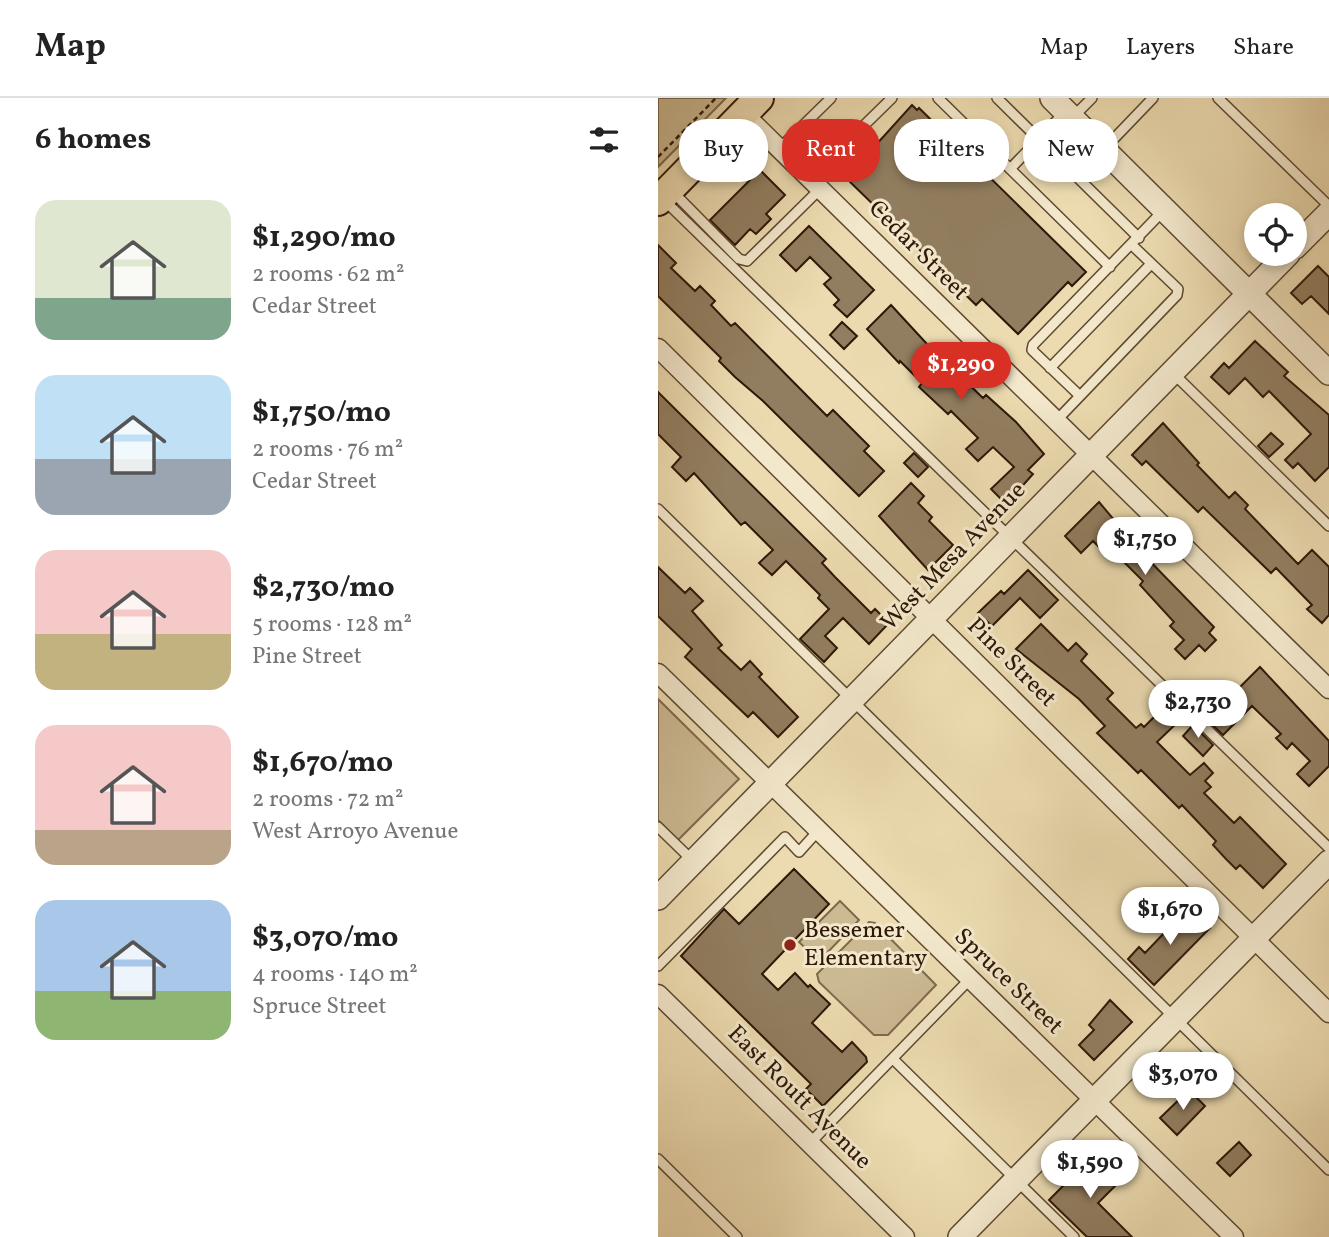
<!DOCTYPE html>
<meta charset="utf-8">
<style>
:root{--surface:#fff;--page:#f6f6f6;--text:#222;--muted:#767676;--line:#e0e0e0;--accent:#d93025}
body{margin:0;font-family:Vollkorn,serif;background:var(--page);color:var(--text);height:100vh;display:flex;flex-direction:column;font-size:26px;white-space:nowrap}
*{box-sizing:border-box;margin:0}
p{font-size:23px;color:var(--muted)}
.icon{flex:none;width:38px;height:38px;fill:none;stroke:currentColor;stroke-width:2;stroke-linecap:round;stroke-linejoin:round}
.map{position:relative;flex:1;overflow:hidden}
.sheet{display:flex;flex-direction:column;background:var(--surface);width:658px}
.sheet>*{flex:none}
.top-card{position:absolute;left:21px;top:21px;width:544px;height:63px;display:flex;gap:14px}
.fabs{position:absolute;left:586px;top:105px;display:grid;gap:14px}
.fabs a{display:grid;place-items:center;width:63px;height:63px;border-radius:50%;background:var(--surface);box-shadow:0 4px 10px #0003;font-size:35px}
.price{position:absolute;translate:-50% -60px;padding:0 16px;border-radius:24px;background:#fff;color:#222;font-size:23px;line-height:46px;filter:drop-shadow(0 2px 4px #0008)}
.price::after{content:'';position:absolute;left:50%;top:42px;width:21px;height:16px;margin-left:-10px;background:inherit;clip-path:polygon(0 0,100% 0,50% 100%)}
.price.selected{background:var(--accent);color:#fff}
ul{padding:0;list-style:none}
li{display:flex;align-items:center;gap:21px;height:175px;padding:0 35px}
li span{display:grid;place-items:center;flex:none;width:196px;height:140px;border-radius:21px;color:#555}
li>.icon{margin-inline-start:auto}
span .icon{width:84px;height:84px;fill:#fffc;stroke-width:1}
li b{font-size:30px}
h2{display:flex;justify-content:space-between;align-items:center;height:84px;padding:0 35px;font-size:30px}
.pill{padding:0 24px;border-radius:28px;background:var(--surface);box-shadow:0 4px 10px #0003;font-size:24px;line-height:63px}
.pill.selected{background:var(--accent);color:#fff}
header{display:flex;align-items:center;gap:42px;box-sizing:border-box;height:98px;padding:0 35px;background:var(--surface);border-bottom:2px solid var(--line)}
header strong{font-size:33px}
nav{display:flex;gap:38px;margin-inline-start:auto;font-size:24px}
main{display:flex;flex:1;min-height:0}
.map>svg:first-child{display:block}
</style>
<header>
<strong>Map</strong>
<nav><a>Map</a><a>Layers</a><a>Share</a></nav>
</header>
<main>
<section class="sheet">
<h2>6 homes<svg class="icon" aria-label="filters" viewBox="0 0 24 24"><path d="M4 7h16M4 17h16"/><circle cx="9" cy="7" r="2"/><circle cx="15" cy="17" r="2"/></svg></h2>
<ul>
<li><span style="background:linear-gradient(#dfe7d0 70%,#7fa58c 0)"><svg class="icon" aria-label="home" viewBox="0 0 24 24"><path d="M3 11l9-7 9 7M6 9v11h12V9"/></svg></span><div><b>$1,290/mo</b><p>2 rooms · 62 m²</p><p>Cedar Street</p></div></li>
<li><span style="background:linear-gradient(#bfe0f5 60%,#9aa5b1 0)"><svg class="icon" aria-label="home" viewBox="0 0 24 24"><path d="M3 11l9-7 9 7M6 9v11h12V9"/></svg></span><div><b>$1,750/mo</b><p>2 rooms · 76 m²</p><p>Cedar Street</p></div></li>
<li><span style="background:linear-gradient(#f6c9c9 60%,#c2b280 0)"><svg class="icon" aria-label="home" viewBox="0 0 24 24"><path d="M3 11l9-7 9 7M6 9v11h12V9"/></svg></span><div><b>$2,730/mo</b><p>5 rooms · 128 m²</p><p>Pine Street</p></div></li>
<li><span style="background:linear-gradient(#f6c9c9 75%,#b9a48a 0)"><svg class="icon" aria-label="home" viewBox="0 0 24 24"><path d="M3 11l9-7 9 7M6 9v11h12V9"/></svg></span><div><b>$1,670/mo</b><p>2 rooms · 72 m²</p><p>West Arroyo Avenue</p></div></li>
<li><span style="background:linear-gradient(#a9c7e8 65%,#8fb573 0)"><svg class="icon" aria-label="home" viewBox="0 0 24 24"><path d="M3 11l9-7 9 7M6 9v11h12V9"/></svg></span><div><b>$3,070/mo</b><p>4 rooms · 140 m²</p><p>Spruce Street</p></div></li>
</ul>
</section>
<div class="map">
<svg width="671" height="1139" viewBox="0 0 671 1139">
<rect width="100%" height="100%" fill="#ecdbb0"/>
<filter id="stains"><feTurbulence type="fractalNoise" baseFrequency=".00286" numOctaves="4"/><feColorMatrix values="0 0 0 0 .2 0 0 0 0 .09 0 0 0 0 .02 0 0 0 .5 -.17"/></filter>
<radialGradient id="worn" r=".72"><stop offset=".6" stop-color="#630" stop-opacity="0"/><stop offset="1" stop-color="#630" stop-opacity=".3"/></radialGradient>
<path fill="#ccba93" stroke="#7d694d" stroke-width="2" d="M0,0H68L0,69Z
M0,601L81,681L20,742L0,722Z
M182,803L201,822L161,863L141,844Z
M211,824L217,825L278,887L230,937H216L161,884L159,876Z"/>
<path fill="#917d5f" stroke="#2e1807" stroke-width="2" d="M254,7L259,12L261,10L428,174L414,188L410,184L360,236L324,201L318,207L188,80Z
M102,72L127,97L108,116L113,121L98,136L92,131L77,147L52,122Z
M151,128L216,192L189,219L176,207L181,202L166,186L173,180L152,159L138,173L122,157Z
M0,147L18,165L13,170L37,193L42,188L57,203L53,207L73,228L77,225L169,318L175,312L211,348L206,353L226,373L201,398L105,303L77,279L61,263L63,260L0,198Z
M660,168L671,179V216L653,198L644,206L633,195Z
M233,207L269,246L325,300L328,297L358,324L386,356L370,372L375,376L348,406L333,391L356,369L335,349L320,363L308,351L320,340L293,313L290,316L261,289L264,285L242,263L241,265L209,231Z
M184,224L199,238L186,251L172,237Z
M597,243L630,274L626,278L671,317V369L657,383L640,365L635,370L627,362L653,336L611,293L605,299L587,280L571,296L553,279L566,265L571,270Z
M0,294L168,461L164,465L177,479L213,515L217,511L231,525L211,546L185,520L167,538L179,550L166,564L142,541L171,511L160,500L162,497L128,463L114,477L101,465L115,452L87,424L83,427L36,375L28,383L14,369L23,359L0,336Z
M505,325L541,365L539,367L571,400L577,394L590,407L587,411L640,466L654,452L671,469V517L664,525L649,511L654,507L618,470L613,475L545,409L540,414L488,363L484,367L474,357Z
M613,335L625,346L611,359L600,348Z
M256,355L270,369L260,379L246,365Z
M253,385L266,398L260,405L274,419L271,423L295,447L270,472L221,418Z
M441,404L483,454L556,529L551,535L558,542L547,553L541,547L527,561L517,551L526,542L512,528L516,524L482,487L485,483L454,452L449,457L435,443L423,455L407,438Z
M0,469L27,495L32,490L45,503L34,513L64,547L60,550L83,572L92,563L104,576L101,579L140,619L120,639L95,614L90,619L27,559L34,551L0,518Z
M370,472L400,502L382,520L362,500L334,528L320,515L343,493L346,496Z
M383,526L410,553L418,545L429,556L423,563L455,595L449,601L478,630L483,626L486,629L508,607L522,622L499,644L532,677L546,665L555,675L547,683L553,689L546,695L576,725L582,719L628,766L605,790L582,767L578,771L568,761L555,747L558,743L524,707L521,710L483,672L480,675L439,635L447,628L421,601L358,551Z
M602,569L671,643V668L651,688L639,676L652,663L634,645L629,651L618,640L623,636L594,608L565,637L545,618L563,600L567,604Z
M535,627L555,647L545,658L525,638Z
M136,771L171,806L104,876L120,892L137,875L150,889L152,887L172,906L154,925L184,954L194,944L208,959L209,964L165,1008L148,991L153,986L23,858L66,811L81,826Z
M531,809L552,830L496,887L470,861L481,849L487,855Z
M452,902L474,924L436,962L421,947L436,932L431,927Z
M531,992L547,1008L519,1037L502,1020Z
M581,1044L593,1057L572,1078L559,1065Z
M438,1055L464,1081L440,1105L474,1139H429L391,1102Z"/>
<g fill="none" stroke-linecap="round" stroke-linejoin="round">
<g stroke="#5e4931" stroke-width="12">
<path id="service" d="M280,0L452,169
M339,0L481,140
M560,0L671,108
M415,19L434,0
M185,48L234,0
M447,50L495,0
M121,51L173,0
M352,71L407,14
M15,94L81,161L89,163L162,91
M5,101L671,750
M392,270L493,166
M515,275L671,428
M422,298L374,252L375,247L506,112
M398,323L519,197L520,191L474,147
M0,411L671,1072
M0,729L35,763
M0,868L127,739L141,754L160,733
M235,961L416,1139
M152,1045L312,881
M0,1061L79,1139"/>
</g>
<g stroke="#5e4931" stroke-width="21">
<path id="minor" d="M85,15L671,591
M0,250L671,915
M0,575L576,1139
M0,896L247,1139"/>
</g>
<g stroke="#5e4931" stroke-width="26">
<path id="tertiary" d="M394,0L671,275
M637,149L671,115
M0,800L630,156
M302,1139L671,764"/>
</g>
<g stroke="#2e1807" stroke-width="32">
<path id="primary" d="M0,103L101,0"/>
</g>
<path stroke="#2e1807" stroke-width="2.5" stroke-dasharray="5 3.5" stroke-linecap="butt" d="M0,59L58,0"/>
<use href="#service" stroke="#f3e8cc" stroke-width="9"/>
<use href="#minor" stroke="#f3e8cc" stroke-width="18"/>
<use href="#tertiary" stroke="#f3e8cc" stroke-width="23"/>
<use href="#primary" stroke="#ecdbb0" stroke-width="28"/>
</g>
<circle fill="#8f2418" stroke="#f3e8cc" stroke-width="2.5" cx="132" cy="847" r="7"/>
<g text-anchor="middle" dominant-baseline="central" stroke-width="6" stroke-linejoin="round" paint-order="stroke">
<g font-size="24" fill="#2e1807" stroke="#f3e8cc">
<text transform="translate(260 153) rotate(45)">Cedar Street</text>
<text transform="translate(296 459) rotate(-46)">West Mesa Avenue</text>
<text transform="translate(353 565) rotate(45)">Pine Street</text>
<text transform="translate(350 884) rotate(44)">Spruce Street</text>
<text transform="translate(141 1000) rotate(45)">East Routt Avenue</text>
</g>
<g font-size="24" fill="#2e1807" stroke="#f3e8cc" text-anchor="start">
<text x="146" y="833">Bessemer<tspan x="146" dy="28">Elementary</tspan></text>
</g>
</g>
<rect width="100%" height="100%" filter="url(#stains)"/>
<rect width="100%" height="100%" fill="url(#worn)"/>
</svg>
<div class="fabs">
<a><svg class="icon" aria-label="locate" viewBox="0 0 24 24"><circle cx="12" cy="12" r="6"/><path d="M12 2v4M12 18v4M2 12h4M18 12h4"/></svg></a>
</div>
<b class="price selected" style="left:303px;top:304px">$1,290</b>
<b class="price" style="left:487px;top:479px">$1,750</b>
<b class="price" style="left:540px;top:642px">$2,730</b>
<b class="price" style="left:512px;top:849px">$1,670</b>
<b class="price" style="left:525px;top:1014px">$3,070</b>
<b class="price" style="left:432px;top:1102px">$1,590</b>
<div class="top-card">
<a class="pill">Buy</a>
<a class="pill selected">Rent</a>
<a class="pill">Filters</a>
<a class="pill">New</a>
</div>
</div>
</main>
